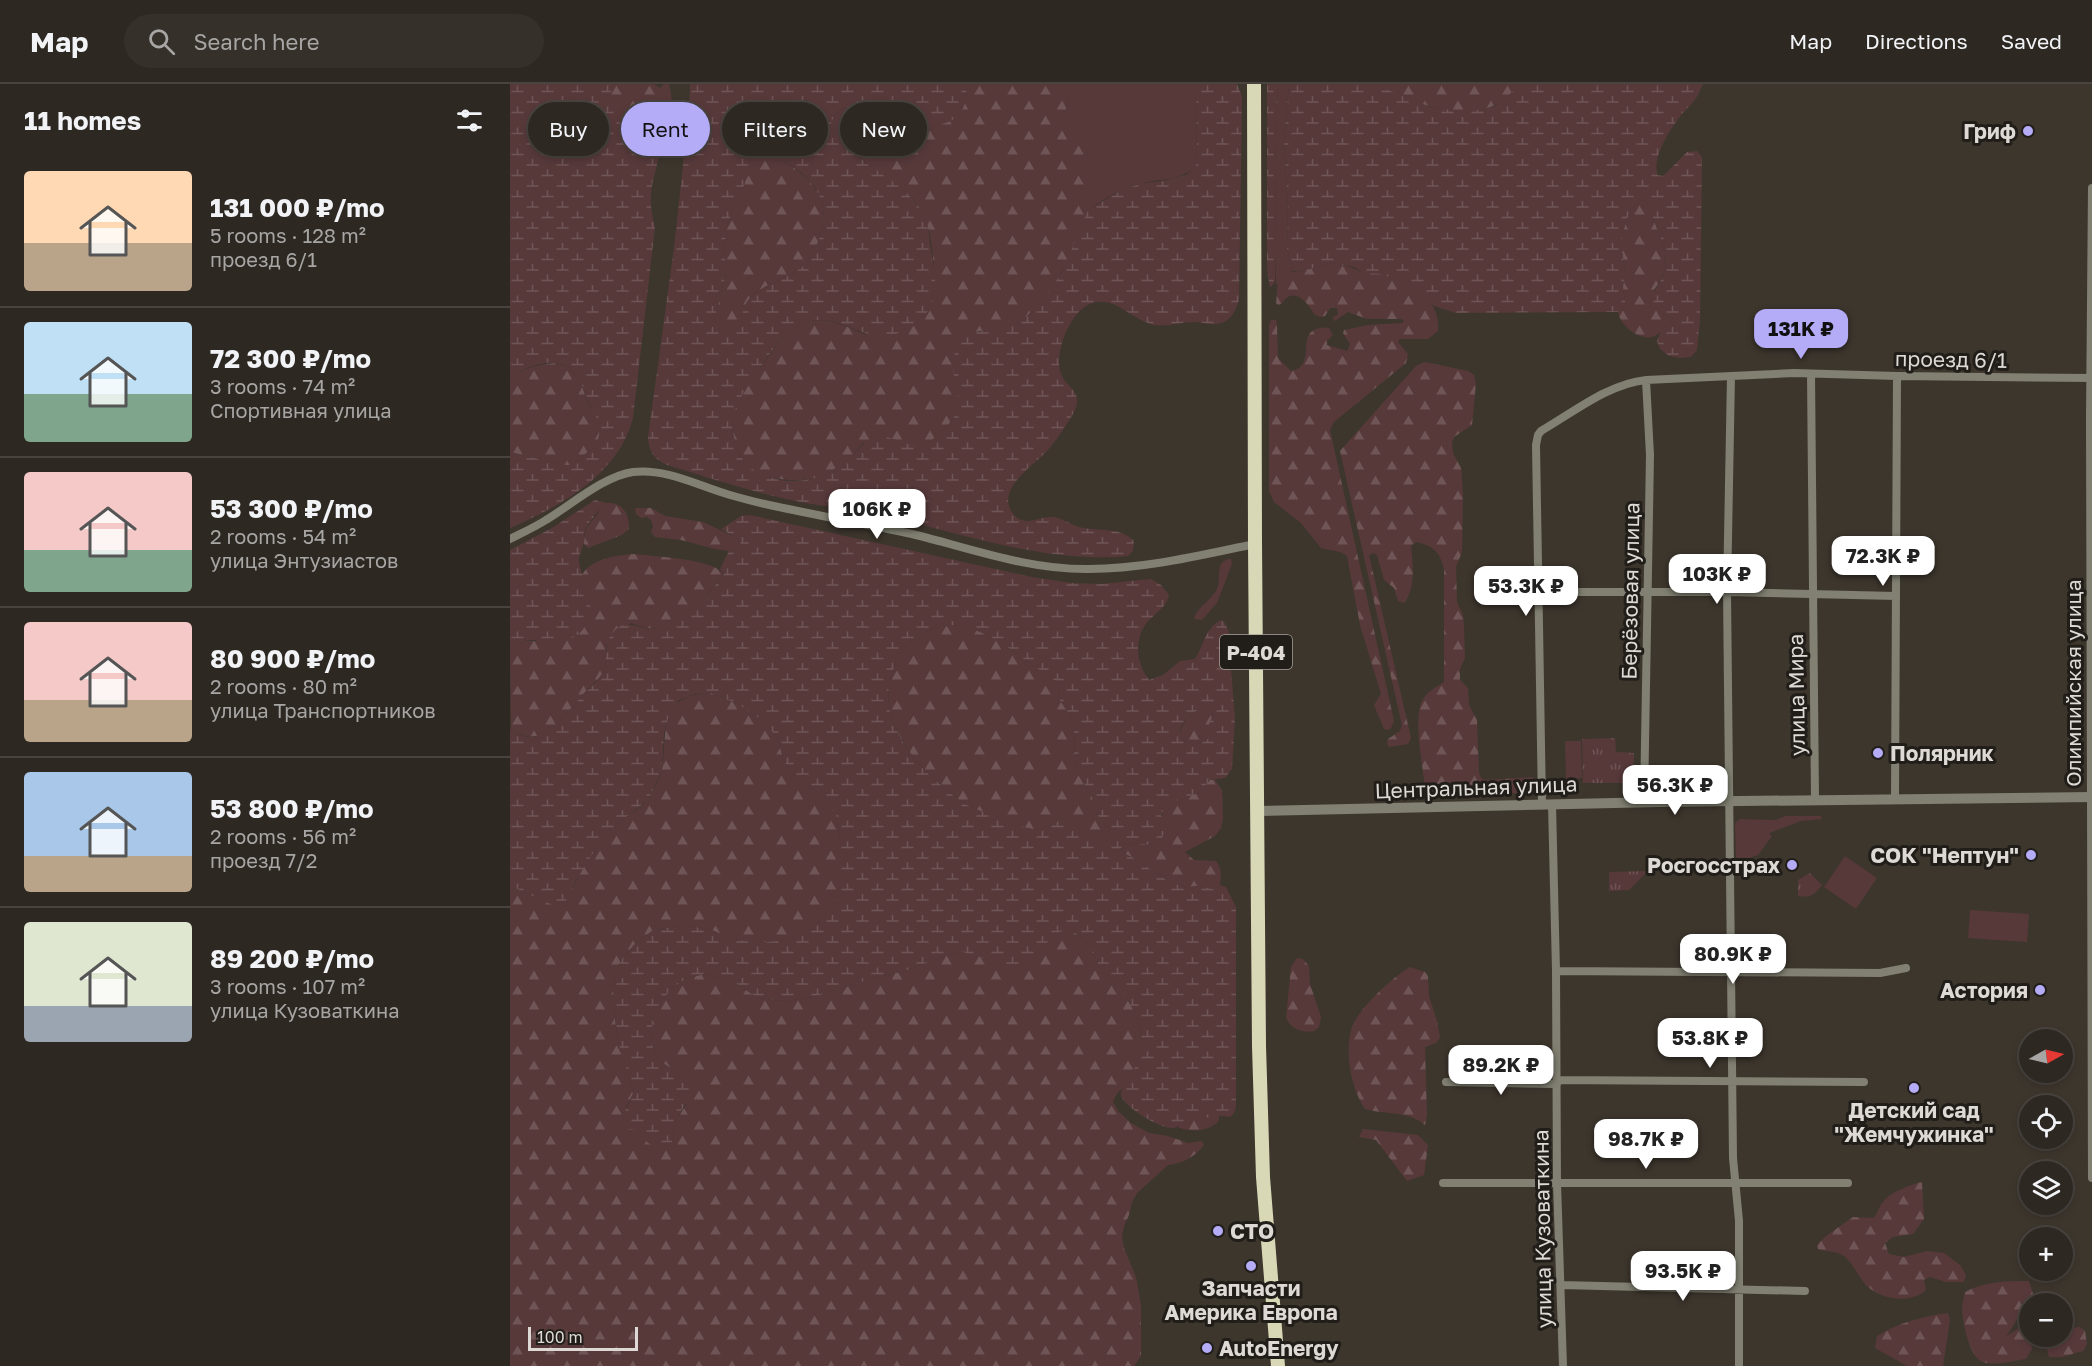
<!DOCTYPE html>
<meta charset="utf-8">
<style>
:root{--surface:#2e2822;--page:#36302a;--text:#f1f3f6;--muted:#a7a6a5;--line:#494440;--accent:#b5acf8}
body{margin:0;font-family:"Golos Text",sans-serif;background:var(--page);color:var(--text);height:100vh;display:flex;flex-direction:column;font-size:22px;white-space:nowrap}
*{box-sizing:border-box;margin:0}
p{font-size:20px;color:var(--muted)}
.icon{flex:none;width:33px;height:33px;fill:none;stroke:currentColor;stroke-width:2;stroke-linecap:round;stroke-linejoin:round}
.map{position:relative;flex:1;overflow:hidden}
.panel{display:flex;flex-direction:column;background:var(--surface);width:510px}
.panel>*{flex:none}
.hud{position:absolute;left:18px;top:18px;width:570px;height:54px;display:flex;gap:12px}
.needle{width:39px;rotate:82deg}
.controls{position:absolute;left:1509px;top:945px;display:grid;gap:12px}
.controls a{display:grid;place-items:center;width:54px;height:54px;border-radius:50%;background:var(--surface);box-shadow:0 3px 9px #0003,0 0 0 2px var(--line);font-size:30px}
.scale{position:absolute;left:18px;bottom:15px;width:110px;box-sizing:border-box;padding-left:6px;border:3px solid #ded9d4;border-top:0;font-size:16px;line-height:21px;white-space:nowrap;color:#ded9d4;-webkit-text-stroke:4px #211e1a;paint-order:stroke}
.price{position:absolute;translate:-50% -51px;padding:0 14px;border-radius:12px;background:#fff;color:#222;font-size:20px;line-height:39px;filter:drop-shadow(0 2px 3px #0008)}
.price::after{content:'';position:absolute;left:50%;top:36px;width:18px;height:14px;margin-left:-9px;background:inherit;clip-path:polygon(0 0,100% 0,50% 100%)}
.price.current{background:var(--accent);color:#111}
ul{padding:0;list-style:none}
li{display:flex;align-items:center;gap:18px;height:150px;padding:0 24px}
li+li{border-top:2px solid var(--line)}
li span{display:grid;place-items:center;flex:none;width:168px;height:120px;border-radius:6px;color:#555}
li>.icon{margin-inline-start:auto}
span .icon{width:72px;height:72px;fill:#fffc;stroke-width:1}
li b{font-size:26px}
h2{display:flex;justify-content:space-between;align-items:center;height:72px;padding:0 24px;font-size:26px}
.tag{padding:0 21px;border-radius:27px;background:var(--surface);box-shadow:0 3px 9px #0003,0 0 0 2px var(--line);font-size:21px;line-height:54px}
.tag.current{background:var(--accent);color:#111}
header{display:flex;align-items:center;gap:36px;box-sizing:border-box;height:84px;padding:0 30px;background:var(--surface);border-bottom:2px solid var(--line)}
header strong{font-size:28px}
nav{display:flex;gap:33px;margin-inline-start:auto;font-size:21px}
.search{width:420px;height:54px;background:var(--page);display:flex;align-items:center;gap:15px;box-sizing:border-box;padding:0 21px;border-radius:33px;color:var(--muted);font-size:22px}
main{display:flex;flex:1;min-height:0}
.map>svg:first-child{display:block}
</style>
<header>
<strong>Map</strong>
<div class="search"><svg class="icon" aria-label="search" viewBox="0 0 24 24"><circle cx="10" cy="10" r="6"/><path d="M15 15l6 6"/></svg>Search here</div>
<nav><a>Map</a><a>Directions</a><a>Saved</a></nav>
</header>
<main>
<section class="panel">
<h2>11 homes<svg class="icon" aria-label="filters" viewBox="0 0 24 24"><path d="M4 7h16M4 17h16"/><circle cx="9" cy="7" r="2"/><circle cx="15" cy="17" r="2"/></svg></h2>
<ul>
<li><span style="background:linear-gradient(#ffd9b3 60%,#b9a48a 0)"><svg class="icon" aria-label="home" viewBox="0 0 24 24"><path d="M3 11l9-7 9 7M6 9v11h12V9"/></svg></span><div><b>131 000 ₽/mo</b><p>5 rooms · 128 m²</p><p>проезд 6/1</p></div></li>
<li><span style="background:linear-gradient(#bfe0f5 60%,#7fa58c 0)"><svg class="icon" aria-label="home" viewBox="0 0 24 24"><path d="M3 11l9-7 9 7M6 9v11h12V9"/></svg></span><div><b>72 300 ₽/mo</b><p>3 rooms · 74 m²</p><p>Спортивная улица</p></div></li>
<li><span style="background:linear-gradient(#f6c9c9 65%,#7fa58c 0)"><svg class="icon" aria-label="home" viewBox="0 0 24 24"><path d="M3 11l9-7 9 7M6 9v11h12V9"/></svg></span><div><b>53 300 ₽/mo</b><p>2 rooms · 54 m²</p><p>улица Энтузиастов</p></div></li>
<li><span style="background:linear-gradient(#f6c9c9 65%,#b9a48a 0)"><svg class="icon" aria-label="home" viewBox="0 0 24 24"><path d="M3 11l9-7 9 7M6 9v11h12V9"/></svg></span><div><b>80 900 ₽/mo</b><p>2 rooms · 80 m²</p><p>улица Транспортников</p></div></li>
<li><span style="background:linear-gradient(#a9c7e8 70%,#b9a48a 0)"><svg class="icon" aria-label="home" viewBox="0 0 24 24"><path d="M3 11l9-7 9 7M6 9v11h12V9"/></svg></span><div><b>53 800 ₽/mo</b><p>2 rooms · 56 m²</p><p>проезд 7/2</p></div></li>
<li><span style="background:linear-gradient(#dfe7d0 70%,#9aa5b1 0)"><svg class="icon" aria-label="home" viewBox="0 0 24 24"><path d="M3 11l9-7 9 7M6 9v11h12V9"/></svg></span><div><b>89 200 ₽/mo</b><p>3 rooms · 107 m²</p><p>улица Кузоваткина</p></div></li>
</ul>
</section>
<div class="map">
<svg width="1582" height="1282" viewBox="0 0 1582 1282">
<defs>
<pattern id="forest-firs" width="22" height="20" patternUnits="userSpaceOnUse" patternTransform="scale(1.5)"><rect width="22" height="20" fill="#57393a"/><path d="M5 1l3.5 6h-7zM16 11l3.5 6h-7z" fill="#6f5556"/></pattern>
<pattern id="wetland-marsh" width="20" height="14" patternUnits="userSpaceOnUse" patternTransform="scale(1.5)"><rect width="20" height="14" fill="#57393a"/><path d="M1 5h8M5 5V1M11 12h8M15 12V8" fill="none" stroke="#6f5556"/></pattern>
<pattern id="park-tufts" width="24" height="20" patternUnits="userSpaceOnUse" patternTransform="scale(1.5)"><rect width="24" height="20" fill="#57393a"/><path d="M3 7l-1-3M5 7V3M7 7l1-3M15 17l-1-3M17 17v-4M19 17l1-3" fill="none" stroke="#6f5556"/></pattern>
</defs>
<rect width="100%" height="100%" fill="#3d362d"/>
<path fill="#57393a" d="M565,0H686L687,81C666,100 653,93 629,100C610,105 595,115 578,126L577,69L557,29L556,19Z
M768,0H779L774,57L778,126L777,165L784,187C776,188 768,196 766,203L765,81Z
M718,475H721L722,480L707,519L692,536L684,535C686,524 701,517 707,505C712,493 704,480 718,475Z
M1055,657H1071L1072,694L1056,695Z
M1275,732H1311L1312,735L1291,737L1262,748L1259,750L1262,752L1248,771L1242,773L1236,782H1231L1226,776L1225,739L1230,735L1266,736Z
M1335,772L1367,794L1346,825L1314,803Z
M1460,826L1519,830L1517,858L1458,854Z"/>
<path fill="url(#forest-firs)" d="M102,0H144L150,4L154,0H159C164,19 162,41 156,59H149C141,36 92,46 102,0Z
M457,0H565C563,7 557,14 556,21C555,35 575,52 577,71C579,88 582,110 578,126C572,159 531,236 497,245C487,248 475,246 465,248L444,333L437,343L414,363L404,364L378,354L353,359C334,384 312,398 279,396C267,395 250,392 240,385C228,376 219,344 223,330C228,311 243,294 254,279C265,263 277,244 297,238C317,232 336,242 354,250L424,212C424,180 425,134 399,111C384,97 366,87 351,74C339,63 327,54 321,40C326,28 329,25 341,22L403,39L421,41L455,18Z
M863,0H1012C1003,8 994,17 983,22C948,38 895,16 863,0Z
M246,69C261,69 271,75 283,83C311,103 321,126 308,158C306,162 305,167 303,171C288,194 262,195 243,211C227,224 240,241 212,247L206,244L205,233L216,190L214,162L218,138L234,102L240,76Z
M1134,116L1138,121C1144,141 1159,164 1155,185C1154,192 1148,200 1144,206L1153,230L1160,233L1161,237C1157,243 1149,251 1142,253C1128,256 1110,241 1108,228L1114,225C1117,216 1113,211 1113,203C1113,198 1115,193 1115,188C1115,180 1112,173 1112,165C1111,149 1118,121 1134,116Z
M822,179C835,180 843,185 854,188C860,190 867,188 873,190C901,197 931,215 928,247L918,255H890L888,258L898,270L896,279L824,338L820,346L884,637L881,644L878,646L874,645L864,621L871,610L850,541L837,472L830,468L811,464L791,439L764,418L759,407V241L761,236H766L767,241L768,274L781,287C811,282 779,241 819,244L823,251L817,257V261L837,267L840,260L833,249L834,246L858,241L892,239L894,237L891,235H857L838,228L825,237L822,233L828,231L827,224H820L815,232L810,233L804,230C797,218 784,201 771,220L768,221L766,219L768,198L776,189L796,186Z
M915,278L958,287L964,291L966,300L962,341L944,353L942,358L943,369L951,384L953,410L952,468L946,483L947,518L953,531L954,541L955,574L950,585V596L958,604L959,621L967,636L969,689L971,694L976,696L1023,693V703L1014,709L921,710L915,704C913,683 903,636 912,617C916,608 927,603 934,598V485C930,468 924,462 906,458L901,462C903,481 906,503 894,519L888,517L884,504L874,496L867,471L864,469L859,471L901,654L898,660L879,663L877,660L878,655L890,647L892,641L830,367L906,282Z
M45,279C71,283 70,300 79,321C83,328 89,333 90,342C91,348 88,356 87,361L61,381H53L0,368V296C12,283 28,281 45,279Z
M97,419C113,418 119,430 119,445L112,451L78,464L74,460C75,444 76,443 86,432C90,427 91,423 97,419Z
M125,424H141L155,432L193,438L227,454L232,461L228,465L219,467L205,465L171,456L145,453L141,448L143,442L141,436L137,433L131,434L126,430Z
M125,470C146,473 201,474 214,490C200,508 172,538 149,544C140,546 130,542 121,539L96,561C96,571 97,581 92,590C87,598 76,606 70,614C50,636 34,666 1,646L0,569L6,561L13,557H25L79,535L80,517L72,491C80,475 108,471 125,470Z
M441,541C482,544 509,574 542,594L548,601L549,615L560,631L564,644L565,677L569,691L582,712L585,726L591,737L599,745L600,753L597,757H591L555,734C545,738 537,745 526,745C511,745 501,736 487,732C480,729 472,728 465,725C453,720 442,711 432,702C398,673 365,630 384,584C396,554 410,547 441,541Z
M201,609L228,620L256,639L268,656L274,677L286,695L302,704L315,714L326,732L330,756V814L302,844L277,856L248,859L223,855L199,845L178,842L145,845L127,858L113,873L105,888L103,917L107,951L112,974L119,991L123,1010L116,1023L126,1045L134,1050L162,1058L167,1035L176,1021L178,996L147,975L141,958L143,930L161,905L175,895L194,890L221,896L248,914L275,917L303,913L358,896L397,886L440,870L453,868L478,874L523,880C531,869 539,849 553,847C576,844 585,877 595,891C598,896 603,900 608,904C620,916 630,935 631,953C633,968 626,988 616,1000C610,1007 606,1009 603,1018L608,1027L621,1039L639,1049L658,1052L678,1059L692,1057L694,1061C686,1072 672,1080 658,1081L627,1109L622,1118L619,1131L614,1142L612,1153L614,1164L626,1193L631,1221V1272L624,1282H0V804H4L26,813L59,814C69,787 86,761 106,741C117,730 134,724 141,711C144,703 151,694 152,685C159,646 145,612 201,609Z
M695,623H700L703,631L699,644L698,655L690,660L673,657L670,653C670,638 682,628 695,623Z
M700,696H705L712,706L713,735L711,744L705,752L675,768L684,776L706,777C712,785 711,791 710,801C702,807 700,804 692,802C687,801 683,803 678,803C657,801 643,786 627,776C621,772 615,771 610,767L613,761L621,759L647,761C650,749 651,728 656,720L689,709Z
M787,874L793,875L799,882L800,900L811,933L809,943L804,947C792,949 782,946 776,934L781,883Z
M900,883L915,888L918,892L919,912L927,937L930,954L926,959L915,963L917,1031L915,1041C898,1026 875,1031 855,1025C841,1005 834,967 842,943C849,924 883,893 900,883Z
M707,1030L709,1032V1036C702,1047 679,1049 668,1043C678,1033 694,1035 707,1030Z
M853,1045L908,1051L918,1061L914,1091L897,1097L866,1056L849,1053Z
M1412,1098L1414,1135L1403,1150L1383,1153L1375,1159L1379,1170L1394,1173L1417,1167L1434,1169L1450,1181L1456,1191L1454,1198H1436L1420,1193L1414,1196L1416,1206C1401,1220 1371,1216 1357,1202C1348,1193 1344,1180 1334,1172C1325,1166 1317,1168 1308,1165L1307,1161L1316,1152L1343,1133L1363,1134C1369,1129 1368,1123 1373,1118C1380,1108 1400,1101 1412,1098Z
M1519,1197L1523,1210L1496,1253L1510,1243L1516,1242L1519,1248L1522,1265L1516,1275C1503,1277 1486,1282 1473,1278C1459,1274 1452,1236 1452,1222C1453,1218 1454,1213 1455,1208C1476,1197 1496,1197 1519,1197Z
M1438,1229L1440,1236L1433,1282H1397L1365,1264L1367,1252C1388,1239 1414,1232 1438,1229Z
M1570,1243L1575,1247L1577,1260L1573,1267L1552,1273H1539L1537,1265L1545,1253L1552,1252L1553,1245Z"/>
<path fill="url(#wetland-marsh)" fill-rule="evenodd" d="M0,0H102C98,20 110,38 129,44C137,47 141,47 147,52C154,71 142,90 141,110C140,121 142,132 145,143L123,334C108,391 51,422 0,444V368L53,381H61L87,361C92,339 90,341 80,322C74,310 73,298 64,288C50,270 13,281 0,296Z
M180,0H457C456,6 456,13 455,19C441,64 370,27 341,22C329,25 326,28 321,39C337,79 394,92 414,131C419,141 419,155 421,166C423,180 427,197 424,211C422,224 412,237 402,243C355,269 337,227 297,238C273,245 258,273 244,293C232,310 219,329 223,350C227,368 233,382 250,389C284,405 315,396 342,372C350,365 354,356 366,353C382,350 398,364 414,363L437,343L444,333L448,312L442,281L447,258L465,248L496,245L507,241L526,223L552,189L578,126L612,106L632,99L653,97L676,91L687,80L686,0H727L732,12L729,216C726,224 723,234 714,238C704,243 693,238 683,238C669,238 651,245 638,239C618,232 603,211 580,220C560,228 543,270 551,290C558,306 575,307 563,330C558,339 542,363 534,370C520,384 483,408 505,432C516,443 530,432 543,433C552,434 560,440 569,443C588,448 609,442 624,457L623,467L618,472C533,480 449,448 367,430C340,424 312,423 285,417C242,408 200,394 157,381C143,374 139,368 138,353L164,164L179,27ZM246,69C261,69 271,75 284,83C311,103 321,126 308,158C306,162 305,167 303,171C288,194 262,195 243,211C228,224 238,241 212,247L206,243L205,233L216,189L214,162L218,138L234,102L240,76Z
M757,0H768L765,81L766,168L765,198L760,204L757,185Z
M779,0H863L920,23L948,27L972,26L985,22L1012,0H1193C1190,6 1188,12 1184,17C1180,22 1175,26 1171,31C1159,47 1143,71 1147,91L1153,92L1177,68L1187,67L1192,73L1190,236L1187,266L1181,273L1171,274L1159,272L1150,265L1147,257L1150,249L1161,237L1160,233L1153,230L1144,222C1141,203 1151,202 1155,186C1160,168 1144,139 1138,121L1134,116C1118,121 1111,149 1112,165C1112,173 1115,181 1115,189C1115,193 1113,198 1113,203C1113,211 1117,216 1114,225L1108,228L946,229L924,222L903,203L872,190L855,189L844,183L822,179L796,186L784,187L777,165L778,126L774,57Z
M85,416L97,419C91,424 76,440 75,447C74,452 75,457 73,461C72,467 68,472 69,478C72,496 86,519 78,536C65,568 37,552 14,557C7,559 4,564 0,569V466L42,444Z
M240,431L522,493L561,499L591,500L641,495L651,501L659,511C656,525 643,530 635,541C624,558 627,581 639,596L653,591L670,577L685,575C694,561 695,544 711,536L715,539L720,551V574L725,634L722,685L715,694L700,696L689,709L656,720L651,731L656,744L650,759L647,761L621,759L613,761L610,766C615,771 621,772 627,776C643,786 657,801 678,803C683,803 687,801 692,802C700,804 702,807 710,801L716,803L726,823V1023L724,1029L720,1033L704,1031C698,1035 690,1034 682,1036C674,1037 669,1044 662,1044C649,1044 618,1025 612,1014C611,1011 610,1009 612,1005C613,1001 617,998 619,994C627,982 633,966 631,951C629,935 621,918 610,907C605,901 598,897 594,890C585,876 575,843 553,847C539,850 531,869 523,880L509,884L453,868L440,870L397,886L358,896L303,913L275,917L248,914L221,896L194,890L175,895L161,905L143,930L141,958L147,975L178,996C182,1014 176,1018 168,1033C165,1041 164,1050 162,1058L151,1065C147,1063 140,1061 137,1058C129,1048 131,1045 116,1045L112,1034L123,1010L119,991L112,974L107,951L103,917L105,888L113,873L127,858L145,845L178,842L199,845L223,855L248,859L277,856L302,844L330,814V756L326,732L315,714L302,704L286,695L274,677L268,656L256,639L228,620L201,609L186,610L169,616L159,631L154,649L152,687L138,716L107,740L85,766L66,796L59,814L47,823L5,804H0V645C30,668 52,635 70,614C76,607 87,599 92,590C99,578 93,563 101,551C115,529 133,550 151,543C175,533 199,511 214,490L210,485L219,467L228,465L232,461L227,454L211,445L231,432ZM441,541C482,544 509,574 542,594L548,601L549,615L560,631L564,644L565,677L569,691L582,712L585,726L591,737L599,745L600,753L597,757H591L555,734C545,738 537,745 526,745C511,745 501,736 487,732C480,729 472,728 465,725C453,720 442,711 432,702C398,673 365,631 384,584C396,554 410,547 441,541ZM695,623H700L703,631L699,640L698,655L690,660L673,657C662,643 683,627 695,623Z"/>
<path fill="url(#park-tufts)" d="M1105,654L1106,668L1124,669L1123,699H1073L1072,655Z
M1138,787L1119,806L1099,807V788Z
M1300,789L1312,801C1304,811 1301,814 1288,812V796Z"/>
<g fill="none" stroke-linecap="round" stroke-linejoin="round">
<path stroke="#818072" stroke-width="8" d="M1582,104L1580,335L1582,1094
M1301,290L1305,715
M1221,292L1217,508L1223,1074L1229,1137V1282
M0,455C12,449 25,443 36,436C61,421 94,392 123,388C156,384 189,402 220,411C234,415 249,419 264,422C310,432 356,440 402,450C460,464 518,486 579,485C635,485 691,471 745,460
M1028,508H1217L1386,512
M1385,714L1387,292
M1134,718L1140,371L1136,296
M1032,720L1026,361L1028,351L1031,347C1064,328 1098,300 1136,296L1284,289L1387,292L1580,294
M1042,720L1046,887L1047,1099L1053,1282
M1046,887L1370,889L1396,884
M1047,996L1354,998
M936,998L1047,1000
M933,1099H1338
M1051,1201L1295,1207"/>
<path stroke="#818072" stroke-width="10" d="M747,727L1150,718L1582,713"/>
<path stroke="#d8d8b7" stroke-width="14" d="M744,0L745,460L749,962L753,1093L768,1282"/>
</g>
<g fill="#b5acf8" stroke="#211e1a" stroke-width="2">
<circle cx="1518" cy="47" r="6"/>
<circle cx="1368" cy="669" r="6"/>
<circle cx="1521" cy="771" r="6"/>
<circle cx="1282" cy="781" r="6"/>
<circle cx="1530" cy="906" r="6"/>
<circle cx="1404" cy="1004" r="6"/>
<circle cx="708" cy="1147" r="6"/>
<circle cx="741" cy="1182" r="6"/>
<circle cx="697" cy="1264" r="6"/>
</g>
<g text-anchor="middle" dominant-baseline="central" stroke-width="6" stroke-linejoin="round" paint-order="stroke">
<rect fill="#211e1a" stroke="#a5a19c" stroke-width="1.5" x="710" y="551" width="72" height="34" rx="4.5"/>
<g font-size="20" font-weight="bold" fill="#ded9d4">
<text x="746" y="568">Р-404</text>
</g>
<g font-size="21" font-weight="bold" fill="#ded9d4" stroke="#211e1a" text-anchor="end">
<text x="1506" y="47">Гриф</text>
<text x="1380" y="669" text-anchor="start">Полярник</text>
<text x="1509" y="771">СОК "Нептун"</text>
<text x="1270" y="781">Росгосстрах</text>
<text x="1518" y="906">Астория</text>
<text x="1404" y="1026" text-anchor="middle">Детский сад<tspan x="1404" dy="24">"Жемчужинка"</tspan></text>
<text x="720" y="1147" text-anchor="start">СТО</text>
<text x="741" y="1204" text-anchor="middle">Запчасти<tspan x="741" dy="24">Америка Европа</tspan></text>
<text x="709" y="1264" text-anchor="start">AutoEnergy</text>
</g>
<g font-size="21" fill="#ded9d4" stroke="#211e1a">
<text transform="translate(1441 275) rotate(1)">проезд 6/1</text>
<text transform="translate(1120 507) rotate(-89)">Берёзовая улица</text>
<text transform="translate(1563 599) rotate(-90)">Олимпийская улица</text>
<text transform="translate(1286 611) rotate(-91)">улица Мира</text>
<text transform="translate(966 703) rotate(-2)">Центральная улица</text>
<text transform="translate(1032 1145) rotate(-91)">улица Кузоваткина</text>
</g>
</g>
</svg>
<div class="controls">
<a><svg class="needle" viewBox="-14 -14 28 28"><path d="M0-13l5 13h-10z" fill="#e53935"/><path d="M0 13l5-13h-10z" fill="#a7a6a5"/></svg></a>
<a><svg class="icon" aria-label="locate" viewBox="0 0 24 24"><circle cx="12" cy="12" r="6"/><path d="M12 2v4M12 18v4M2 12h4M18 12h4"/></svg></a>
<a><svg class="icon" aria-label="layers" viewBox="0 0 24 24"><path d="M12 4l9 5-9 5-9-5zM3 14l9 5 9-5"/></svg></a>
<a>+</a>
<a>−</a>
</div>
<div class="scale">100 m</div>
<b class="price current" style="left:1291px;top:276px">131K ₽</b>
<b class="price" style="left:367px;top:456px">106K ₽</b>
<b class="price" style="left:1373px;top:503px">72.3K ₽</b>
<b class="price" style="left:1207px;top:521px">103K ₽</b>
<b class="price" style="left:1016px;top:533px">53.3K ₽</b>
<b class="price" style="left:1165px;top:732px">56.3K ₽</b>
<b class="price" style="left:1223px;top:901px">80.9K ₽</b>
<b class="price" style="left:1200px;top:985px">53.8K ₽</b>
<b class="price" style="left:991px;top:1012px">89.2K ₽</b>
<b class="price" style="left:1136px;top:1086px">98.7K ₽</b>
<b class="price" style="left:1173px;top:1218px">93.5K ₽</b>
<div class="hud">
<a class="tag">Buy</a>
<a class="tag current">Rent</a>
<a class="tag">Filters</a>
<a class="tag">New</a>
</div>
</div>
</main>
